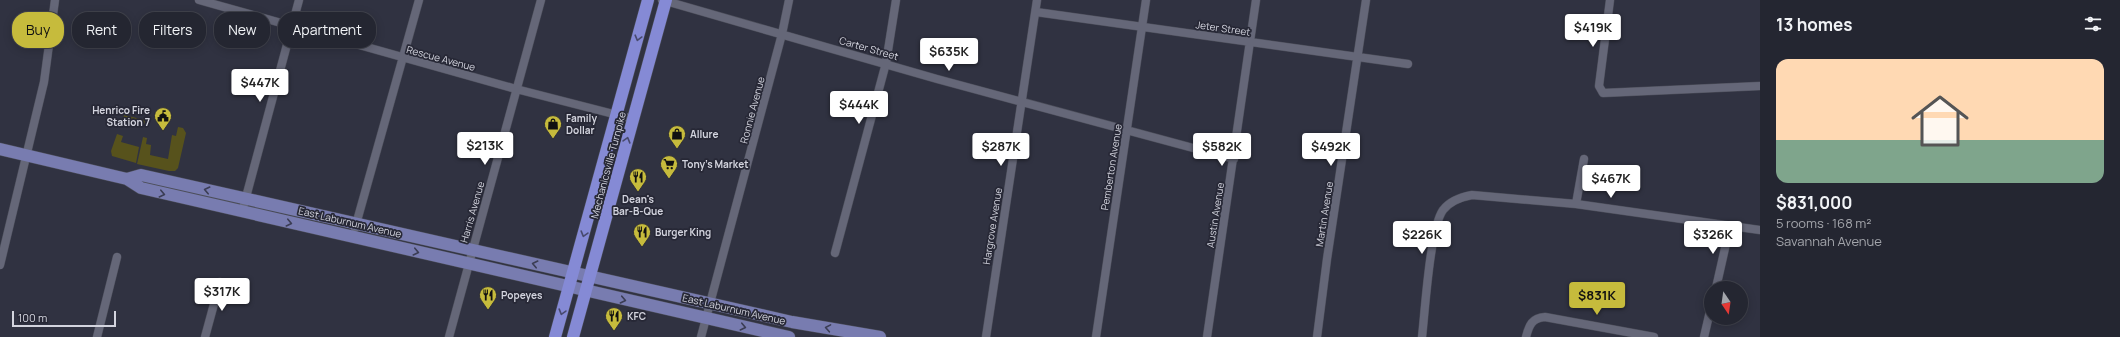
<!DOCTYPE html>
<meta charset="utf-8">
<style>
:root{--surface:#242631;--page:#2c2e39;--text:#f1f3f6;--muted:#a3a5ab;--line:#41434d;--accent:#c6bb3c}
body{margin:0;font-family:Manrope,sans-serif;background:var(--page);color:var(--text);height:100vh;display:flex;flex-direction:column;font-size:15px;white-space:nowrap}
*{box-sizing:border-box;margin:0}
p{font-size:13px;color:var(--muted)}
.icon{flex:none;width:22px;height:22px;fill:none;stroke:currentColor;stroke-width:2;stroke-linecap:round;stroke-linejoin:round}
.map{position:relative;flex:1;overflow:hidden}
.drawer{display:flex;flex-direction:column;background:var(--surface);width:360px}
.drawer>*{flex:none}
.banner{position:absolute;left:12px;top:12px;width:380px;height:36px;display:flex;gap:8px}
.needle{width:26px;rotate:167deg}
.controls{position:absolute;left:1704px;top:281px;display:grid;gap:8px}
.controls a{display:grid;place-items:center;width:44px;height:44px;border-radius:50%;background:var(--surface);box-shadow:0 2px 10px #0003,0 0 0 1px var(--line);font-size:20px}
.scale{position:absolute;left:12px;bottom:10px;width:104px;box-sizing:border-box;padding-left:4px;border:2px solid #d3d4de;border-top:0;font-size:11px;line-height:14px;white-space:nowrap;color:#d3d4de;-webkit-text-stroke:3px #272836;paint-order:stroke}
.price{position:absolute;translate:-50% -34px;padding:0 9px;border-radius:4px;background:#fff;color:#222;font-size:13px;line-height:26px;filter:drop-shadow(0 1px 2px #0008)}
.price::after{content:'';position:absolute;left:50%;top:24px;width:12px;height:9px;margin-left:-6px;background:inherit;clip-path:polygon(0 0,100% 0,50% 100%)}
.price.current{background:var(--accent);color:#111}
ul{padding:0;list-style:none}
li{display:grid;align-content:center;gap:8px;height:212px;padding:0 16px}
li span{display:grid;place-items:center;height:124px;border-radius:12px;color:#555}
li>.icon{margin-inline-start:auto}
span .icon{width:72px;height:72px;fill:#fffc;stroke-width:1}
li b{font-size:17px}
h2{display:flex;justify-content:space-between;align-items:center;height:48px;padding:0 16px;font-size:17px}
.pill{padding:0 14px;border-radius:16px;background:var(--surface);box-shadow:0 2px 10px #0003,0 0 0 1px var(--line);font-size:14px;line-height:36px}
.pill.current{background:var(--accent);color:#111}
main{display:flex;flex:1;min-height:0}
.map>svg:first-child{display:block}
</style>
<main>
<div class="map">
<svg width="1760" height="337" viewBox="0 0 1760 337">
<rect width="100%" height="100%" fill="#303241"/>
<path fill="#57521c" d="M124,115L145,120L144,125L123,120Z
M178,127L183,128L186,133L178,168L175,171H169L137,164L143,137L147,138L146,144L151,145L150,155L168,159L172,135L176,136Z
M117,134L123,136L121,142L139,147L136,163L112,156L111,151Z"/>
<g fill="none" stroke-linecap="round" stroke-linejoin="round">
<g stroke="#4c4e5a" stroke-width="9">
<path id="street" d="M199,0L516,89L633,119
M662,0L937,79L1234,159
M1610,0L1599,86L1603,93L1760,86
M1036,12L1408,64
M1576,204L1584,159
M242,212L299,0
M355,228L419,0
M835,253L886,63L896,0
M0,265L44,82L55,0
M1716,288L1730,226
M97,337L117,257
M205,337L220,282
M449,337L541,0
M701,337L782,34L789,0
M986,337L1037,0
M1096,337L1146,0
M1207,337L1256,0
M1317,337L1327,259L1366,0
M1422,337C1425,311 1430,228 1443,210C1450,201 1461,197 1472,195L1576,204L1760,230
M1526,337C1529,325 1532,318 1545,317L1654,337
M1704,337L1711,307"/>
</g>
<g stroke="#4c4e5a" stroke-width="13">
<path id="primary" d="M0,149L127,179L141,188L789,337
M127,179L141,175L792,322L880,337"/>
</g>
<g stroke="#4c4e5a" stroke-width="13">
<path id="highway" d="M555,337L648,0
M573,337L666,0"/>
</g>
<use href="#street" stroke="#656778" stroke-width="8"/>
<use href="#primary" stroke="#787cb0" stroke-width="12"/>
<use href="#highway" stroke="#858ad5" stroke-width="12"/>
</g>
<defs><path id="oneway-chevron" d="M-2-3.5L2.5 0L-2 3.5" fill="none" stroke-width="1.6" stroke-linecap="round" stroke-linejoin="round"/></defs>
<g stroke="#484a6e">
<use href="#oneway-chevron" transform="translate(638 38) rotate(105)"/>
<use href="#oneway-chevron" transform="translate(627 140) rotate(-74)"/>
<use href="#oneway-chevron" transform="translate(584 234) rotate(106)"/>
<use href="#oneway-chevron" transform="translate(562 312) rotate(106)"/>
</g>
<g stroke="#3b3d54">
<use href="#oneway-chevron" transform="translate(207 190) rotate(-167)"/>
<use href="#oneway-chevron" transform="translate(162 194) rotate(13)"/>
<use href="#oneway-chevron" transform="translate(289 223) rotate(13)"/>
<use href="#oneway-chevron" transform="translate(416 252) rotate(13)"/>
<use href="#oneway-chevron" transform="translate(535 264) rotate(-167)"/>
<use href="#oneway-chevron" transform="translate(623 300) rotate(12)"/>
<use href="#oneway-chevron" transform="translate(743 327) rotate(13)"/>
<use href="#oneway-chevron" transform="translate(828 328) rotate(-170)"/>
</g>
<defs>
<g id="civic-pin" transform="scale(0.9)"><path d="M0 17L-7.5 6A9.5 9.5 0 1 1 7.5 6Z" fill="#c6bb3c" stroke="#272836"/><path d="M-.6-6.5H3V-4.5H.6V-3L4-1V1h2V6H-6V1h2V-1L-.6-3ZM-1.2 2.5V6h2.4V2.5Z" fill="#111"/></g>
<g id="shop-pin" transform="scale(0.9)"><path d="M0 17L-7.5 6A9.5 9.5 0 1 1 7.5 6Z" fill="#c6bb3c" stroke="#272836"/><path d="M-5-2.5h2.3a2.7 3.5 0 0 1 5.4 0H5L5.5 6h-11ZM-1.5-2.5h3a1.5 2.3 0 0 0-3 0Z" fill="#111"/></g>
<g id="supermarket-pin" transform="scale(0.9)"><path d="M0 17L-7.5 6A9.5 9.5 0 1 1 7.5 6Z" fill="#c6bb3c" stroke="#272836"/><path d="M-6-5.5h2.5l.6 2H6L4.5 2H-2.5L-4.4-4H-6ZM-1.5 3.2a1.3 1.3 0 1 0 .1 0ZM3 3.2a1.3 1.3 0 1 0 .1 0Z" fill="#111"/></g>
<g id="restaurant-pin" transform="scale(0.9)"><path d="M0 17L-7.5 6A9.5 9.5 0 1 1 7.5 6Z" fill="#c6bb3c" stroke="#272836"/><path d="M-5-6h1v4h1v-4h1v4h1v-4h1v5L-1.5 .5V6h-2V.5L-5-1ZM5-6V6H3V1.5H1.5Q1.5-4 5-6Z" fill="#111"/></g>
</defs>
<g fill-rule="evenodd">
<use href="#civic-pin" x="163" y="116"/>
<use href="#shop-pin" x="553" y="124"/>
<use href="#shop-pin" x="677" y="134"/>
<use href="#supermarket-pin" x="669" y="164"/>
<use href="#restaurant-pin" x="638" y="177"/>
<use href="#restaurant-pin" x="642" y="232"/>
<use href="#restaurant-pin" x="488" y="295"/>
<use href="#restaurant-pin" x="614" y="316"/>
</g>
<g text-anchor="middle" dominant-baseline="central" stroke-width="3.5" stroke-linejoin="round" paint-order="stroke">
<g font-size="10" fill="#d3d4de" stroke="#272836">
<text transform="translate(1223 28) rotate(8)">Jeter Street</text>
<text transform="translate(869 48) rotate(16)">Carter Street</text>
<text transform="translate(441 58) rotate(15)">Rescue Avenue</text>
<text transform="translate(752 110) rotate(-75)">Ronnie Avenue</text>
<text transform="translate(608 165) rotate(-75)">Mechanicsville Turnpike</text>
<text transform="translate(1111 167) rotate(-81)">Pemberton Avenue</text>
<text transform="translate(472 212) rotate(-74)">Harris Avenue</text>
<text transform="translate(1324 214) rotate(-81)">Martin Avenue</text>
<text transform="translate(1215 215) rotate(-81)">Austin Avenue</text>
<text transform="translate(350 222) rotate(13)">East Laburnum Avenue</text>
<text transform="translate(992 226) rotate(-81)">Hargrove Avenue</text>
<text transform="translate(734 309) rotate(13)">East Laburnum Avenue</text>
</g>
<g font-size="10" font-weight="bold" fill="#d3d4de" stroke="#272836" text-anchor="start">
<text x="150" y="110" text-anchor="end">Henrico Fire<tspan x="150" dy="12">Station 7</tspan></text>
<text x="566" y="118">Family<tspan x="566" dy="12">Dollar</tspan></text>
<text x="690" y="134">Allure</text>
<text x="682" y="164">Tony's Market</text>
<text x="638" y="199" text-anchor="middle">Dean's<tspan x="638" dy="12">Bar-B-Que</tspan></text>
<text x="655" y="232">Burger King</text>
<text x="501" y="295">Popeyes</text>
<text x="627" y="316">KFC</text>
</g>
</g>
</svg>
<div class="controls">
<a><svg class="needle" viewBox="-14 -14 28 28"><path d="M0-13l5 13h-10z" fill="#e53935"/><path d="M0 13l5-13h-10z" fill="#a3a5ab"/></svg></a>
</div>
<div class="scale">100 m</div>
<b class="price" style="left:1593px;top:48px">$419K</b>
<b class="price" style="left:949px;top:72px">$635K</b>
<b class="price" style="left:260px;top:103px">$447K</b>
<b class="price" style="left:859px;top:125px">$444K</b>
<b class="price" style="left:485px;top:166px">$213K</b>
<b class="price" style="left:1001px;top:167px">$287K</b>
<b class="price" style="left:1222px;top:167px">$582K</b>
<b class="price" style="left:1331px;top:167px">$492K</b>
<b class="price" style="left:1611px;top:199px">$467K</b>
<b class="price" style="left:1422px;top:255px">$226K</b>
<b class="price" style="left:1713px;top:255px">$326K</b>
<b class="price" style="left:222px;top:312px">$317K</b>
<b class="price current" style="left:1597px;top:316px">$831K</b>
<div class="banner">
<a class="pill current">Buy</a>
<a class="pill">Rent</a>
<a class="pill">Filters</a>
<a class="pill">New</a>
<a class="pill">Apartment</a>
</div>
</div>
<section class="drawer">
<h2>13 homes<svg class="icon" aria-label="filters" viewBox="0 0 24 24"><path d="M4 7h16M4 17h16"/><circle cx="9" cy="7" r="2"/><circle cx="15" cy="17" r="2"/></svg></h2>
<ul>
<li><span style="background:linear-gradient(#ffd9b3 65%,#7fa58c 0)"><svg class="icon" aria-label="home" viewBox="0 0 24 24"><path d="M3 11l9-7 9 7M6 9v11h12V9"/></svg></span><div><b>$831,000</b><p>5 rooms · 168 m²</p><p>Savannah Avenue</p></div></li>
</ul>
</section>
</main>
